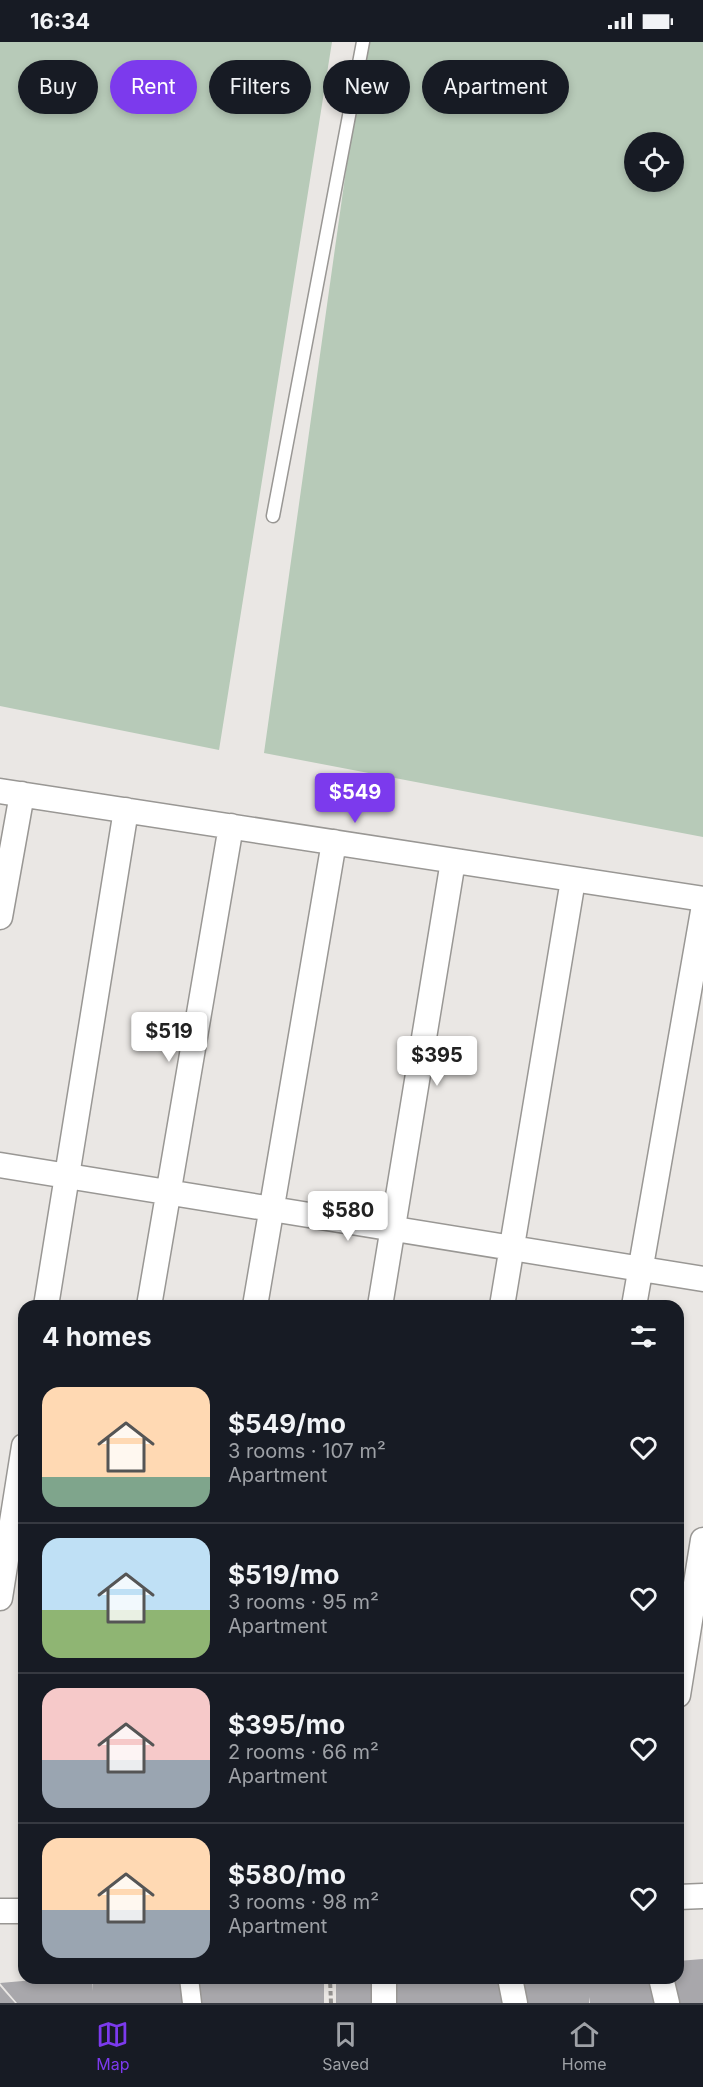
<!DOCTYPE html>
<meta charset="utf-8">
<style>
:root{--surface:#171b24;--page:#242831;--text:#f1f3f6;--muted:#9ea1a6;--line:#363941;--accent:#7c3aed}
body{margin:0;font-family:Inter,sans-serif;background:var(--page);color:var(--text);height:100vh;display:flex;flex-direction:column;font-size:22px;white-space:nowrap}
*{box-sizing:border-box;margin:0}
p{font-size:20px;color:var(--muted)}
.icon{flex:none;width:33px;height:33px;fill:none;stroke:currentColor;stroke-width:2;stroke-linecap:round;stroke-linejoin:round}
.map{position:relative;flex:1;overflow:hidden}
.panel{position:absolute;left:18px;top:1258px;width:666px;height:684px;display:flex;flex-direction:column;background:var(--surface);border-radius:18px;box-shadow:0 3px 9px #0003}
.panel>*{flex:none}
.hud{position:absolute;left:18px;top:18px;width:668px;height:54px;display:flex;gap:12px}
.tools{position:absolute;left:624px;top:90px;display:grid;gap:12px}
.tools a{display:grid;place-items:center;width:60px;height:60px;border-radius:50%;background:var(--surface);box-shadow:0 3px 9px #0003;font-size:30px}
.price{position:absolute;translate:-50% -51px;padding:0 14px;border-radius:6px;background:#fff;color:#222;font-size:20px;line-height:39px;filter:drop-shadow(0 2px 3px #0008)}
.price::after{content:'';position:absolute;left:50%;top:36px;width:18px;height:14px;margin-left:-9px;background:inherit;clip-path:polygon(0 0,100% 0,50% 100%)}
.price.current{background:var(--accent);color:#fff}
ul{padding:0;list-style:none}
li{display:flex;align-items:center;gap:18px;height:150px;padding:0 24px}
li+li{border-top:2px solid var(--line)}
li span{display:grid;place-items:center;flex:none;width:168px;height:120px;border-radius:18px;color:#555}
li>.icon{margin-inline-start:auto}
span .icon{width:72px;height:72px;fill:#fffc;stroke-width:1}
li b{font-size:26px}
h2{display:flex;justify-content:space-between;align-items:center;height:72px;padding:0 24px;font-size:26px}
.chip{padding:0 21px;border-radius:27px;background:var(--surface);box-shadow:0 3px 9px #0003;font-size:21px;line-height:54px}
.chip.current{background:var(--accent);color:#fff}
.status{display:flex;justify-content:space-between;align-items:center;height:42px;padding:0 30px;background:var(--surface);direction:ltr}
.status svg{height:16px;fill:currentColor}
.menu{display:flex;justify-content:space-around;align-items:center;height:84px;border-top:2px solid var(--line);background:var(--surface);font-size:16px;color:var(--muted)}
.menu a{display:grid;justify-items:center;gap:3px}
.menu .current{color:var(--accent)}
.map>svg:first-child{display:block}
</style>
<div class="status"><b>16:34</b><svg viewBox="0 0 49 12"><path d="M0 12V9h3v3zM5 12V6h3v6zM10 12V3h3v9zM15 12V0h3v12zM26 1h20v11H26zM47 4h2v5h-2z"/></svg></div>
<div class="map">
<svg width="703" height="1961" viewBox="0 0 703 1961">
<rect width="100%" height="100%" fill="#eae7e4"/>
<path fill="#b7cab8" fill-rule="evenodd" d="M0,0H332L219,708L0,664Z
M364,0H703V795L264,711ZM634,100H674V140H634Z"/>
<path fill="#a8a7ab" d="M703,1917V1961H678L674,1936H678V1919Z
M57,1936H92L93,1949V1936H183L184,1961H17L0,1941Z
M195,1936H324V1961H198Z
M390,1936H497L505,1961H391Z
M515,1936H651L656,1961H590L589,1955V1961H521Z
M378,1940V1961H336V1941Z
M0,1944L6,1951L15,1961H0Z"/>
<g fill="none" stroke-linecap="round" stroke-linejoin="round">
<g stroke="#999794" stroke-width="15">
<path id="service" d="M273,474L363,0"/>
</g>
<g stroke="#999794" stroke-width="21">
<path id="pedestrian" d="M189,1936L192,1961"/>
</g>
<g stroke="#999794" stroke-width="27">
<path id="minor" d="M0,749L703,857
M0,875L22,752
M0,1123L703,1237
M46,1264L126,768
M149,1264L231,784
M255,1264L334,800
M380,1264L453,819
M502,1264L573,838
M634,1264L703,869
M0,1556L24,1404
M678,1653L703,1498
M678,1855L703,1854
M0,1869H24
M510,1936L515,1961
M661,1936L667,1961
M384,1961V1936"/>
</g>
<path stroke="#93918f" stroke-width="4" stroke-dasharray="4.5 3" stroke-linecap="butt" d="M331,1961L330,1937L338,1936"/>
<use href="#service" stroke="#fff" stroke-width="12"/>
<use href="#pedestrian" stroke="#fff" stroke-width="18"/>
<use href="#minor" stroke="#fff" stroke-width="24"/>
</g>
</svg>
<div class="tools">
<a><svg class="icon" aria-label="locate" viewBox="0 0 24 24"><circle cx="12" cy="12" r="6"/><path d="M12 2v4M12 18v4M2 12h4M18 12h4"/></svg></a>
</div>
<b class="price current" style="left:355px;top:782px">$549</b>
<b class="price" style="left:169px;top:1021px">$519</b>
<b class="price" style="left:437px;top:1045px">$395</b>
<b class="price" style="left:348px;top:1200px">$580</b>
<div class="hud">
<a class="chip">Buy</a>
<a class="chip current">Rent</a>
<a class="chip">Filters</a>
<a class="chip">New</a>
<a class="chip">Apartment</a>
</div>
<section class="panel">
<h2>4 homes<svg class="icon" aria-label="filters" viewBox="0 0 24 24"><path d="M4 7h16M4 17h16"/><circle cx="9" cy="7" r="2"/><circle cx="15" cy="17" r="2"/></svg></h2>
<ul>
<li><span style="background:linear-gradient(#ffd9b3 75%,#7fa58c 0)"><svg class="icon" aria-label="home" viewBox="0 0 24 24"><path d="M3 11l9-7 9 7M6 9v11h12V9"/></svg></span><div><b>$549/mo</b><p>3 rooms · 107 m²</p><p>Apartment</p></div><svg class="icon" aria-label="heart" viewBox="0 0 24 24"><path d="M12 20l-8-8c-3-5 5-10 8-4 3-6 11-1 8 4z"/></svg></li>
<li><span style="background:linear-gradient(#bfe0f5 60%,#8fb573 0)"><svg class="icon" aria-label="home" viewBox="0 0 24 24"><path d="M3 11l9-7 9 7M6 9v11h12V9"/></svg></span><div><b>$519/mo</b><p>3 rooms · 95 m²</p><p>Apartment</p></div><svg class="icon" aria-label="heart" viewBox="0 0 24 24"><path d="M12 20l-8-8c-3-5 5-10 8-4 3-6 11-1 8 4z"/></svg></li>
<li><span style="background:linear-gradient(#f6c9c9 60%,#9aa5b1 0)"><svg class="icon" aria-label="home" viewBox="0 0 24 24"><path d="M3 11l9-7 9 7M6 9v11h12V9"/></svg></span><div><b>$395/mo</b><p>2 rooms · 66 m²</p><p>Apartment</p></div><svg class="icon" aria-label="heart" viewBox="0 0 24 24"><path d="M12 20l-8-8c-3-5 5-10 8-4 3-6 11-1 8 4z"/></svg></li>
<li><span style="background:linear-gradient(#ffd9b3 60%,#9aa5b1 0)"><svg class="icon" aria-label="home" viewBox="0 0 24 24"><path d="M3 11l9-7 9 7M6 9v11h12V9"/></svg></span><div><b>$580/mo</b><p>3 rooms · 98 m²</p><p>Apartment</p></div><svg class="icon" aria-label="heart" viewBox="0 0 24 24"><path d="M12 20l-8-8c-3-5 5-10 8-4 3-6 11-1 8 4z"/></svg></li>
</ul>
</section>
</div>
<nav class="menu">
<a class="current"><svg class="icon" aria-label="map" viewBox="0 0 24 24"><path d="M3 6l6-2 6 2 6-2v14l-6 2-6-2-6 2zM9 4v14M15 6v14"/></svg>Map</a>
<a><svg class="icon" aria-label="saved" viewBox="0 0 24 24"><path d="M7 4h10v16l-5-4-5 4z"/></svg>Saved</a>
<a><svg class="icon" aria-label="home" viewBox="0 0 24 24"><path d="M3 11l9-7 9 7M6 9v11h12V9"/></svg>Home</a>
</nav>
